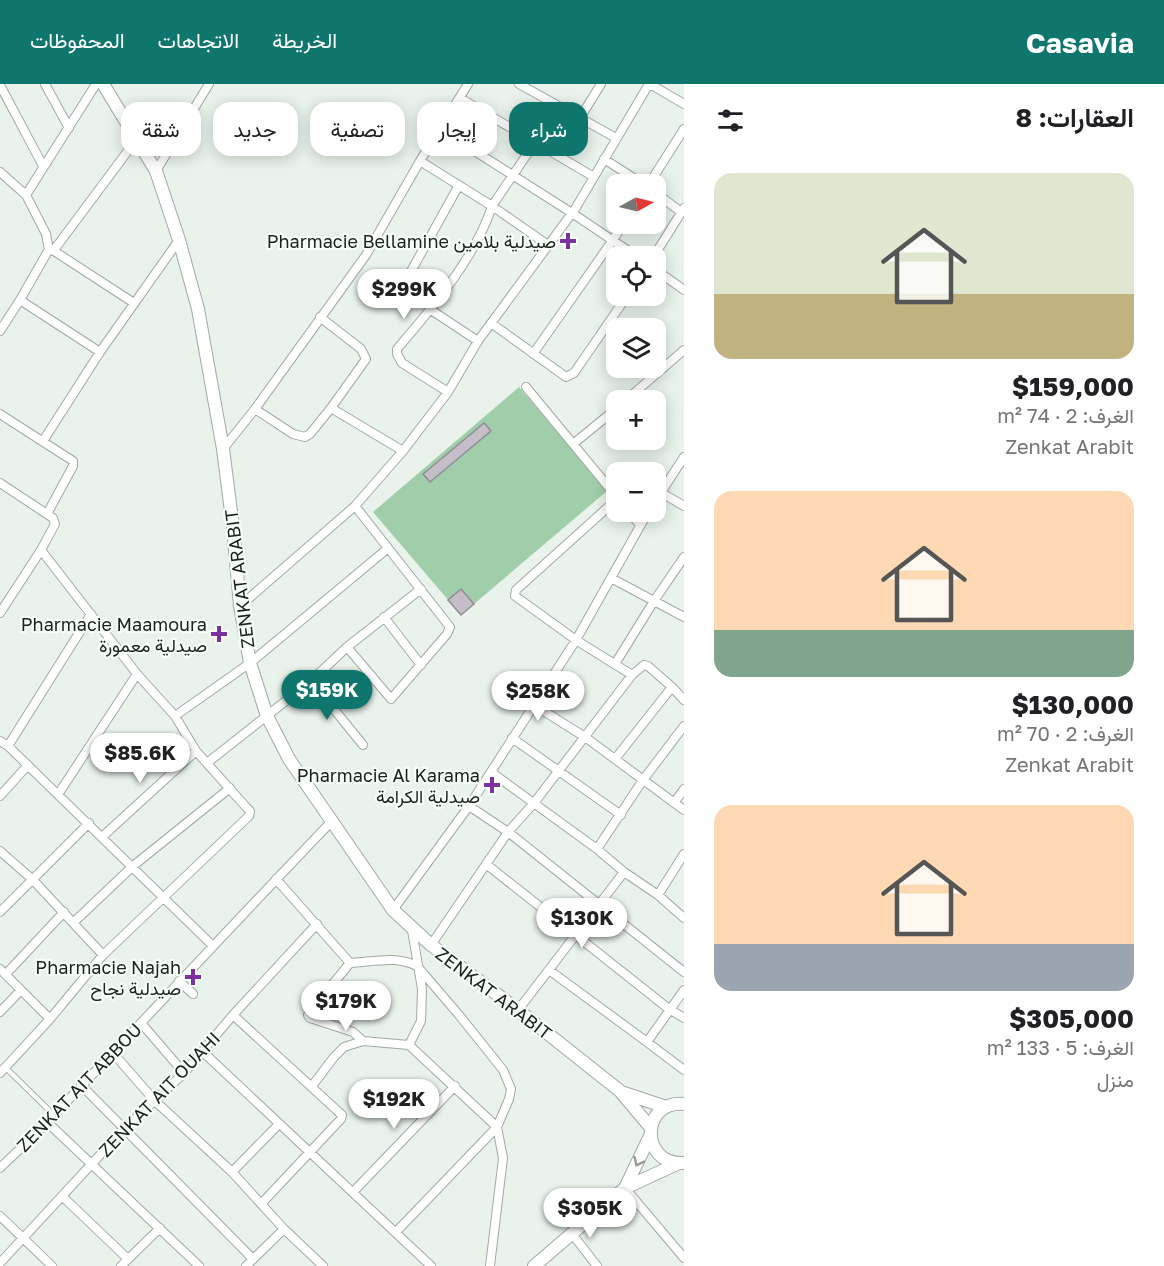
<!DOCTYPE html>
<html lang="ar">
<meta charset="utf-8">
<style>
:root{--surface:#fff;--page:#f6f6f6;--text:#202124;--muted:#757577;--accent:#0f766e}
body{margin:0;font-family:"Golos Text",Vazirmatn,sans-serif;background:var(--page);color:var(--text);direction:rtl;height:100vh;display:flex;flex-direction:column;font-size:22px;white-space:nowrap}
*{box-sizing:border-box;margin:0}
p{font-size:20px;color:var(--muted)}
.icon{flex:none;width:33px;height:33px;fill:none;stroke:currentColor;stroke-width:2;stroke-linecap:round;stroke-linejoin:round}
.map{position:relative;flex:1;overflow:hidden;direction:ltr}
.sheet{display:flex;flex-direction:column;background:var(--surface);width:480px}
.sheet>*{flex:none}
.guide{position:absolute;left:18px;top:18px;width:570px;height:54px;direction:rtl;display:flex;gap:12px}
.needle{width:39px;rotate:82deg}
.buttons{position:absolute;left:606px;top:90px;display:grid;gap:12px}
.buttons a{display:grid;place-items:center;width:60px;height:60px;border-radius:12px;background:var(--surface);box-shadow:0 3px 15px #0003;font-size:30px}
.price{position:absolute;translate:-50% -51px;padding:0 14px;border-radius:21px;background:#fff;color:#222;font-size:20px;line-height:39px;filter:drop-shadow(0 2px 3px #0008)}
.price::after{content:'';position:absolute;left:50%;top:36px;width:18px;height:14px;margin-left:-9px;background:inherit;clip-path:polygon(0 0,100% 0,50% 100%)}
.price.current{background:var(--accent);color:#fff}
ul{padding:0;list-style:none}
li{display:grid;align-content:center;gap:12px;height:318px;padding:0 30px}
li span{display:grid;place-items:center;height:186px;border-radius:18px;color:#555}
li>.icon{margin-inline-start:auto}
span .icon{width:108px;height:108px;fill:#fffc;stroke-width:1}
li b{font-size:26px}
h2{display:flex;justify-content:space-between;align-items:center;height:72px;padding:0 30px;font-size:26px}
.tag{padding:0 21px;border-radius:18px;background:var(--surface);box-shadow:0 3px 15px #0003;font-size:21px;line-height:54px}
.tag.current{background:var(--accent);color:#fff}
header{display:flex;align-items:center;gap:36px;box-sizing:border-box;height:84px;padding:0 30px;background:var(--accent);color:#fff}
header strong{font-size:28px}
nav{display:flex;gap:33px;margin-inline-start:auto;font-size:21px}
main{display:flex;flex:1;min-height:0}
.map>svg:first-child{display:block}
</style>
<header>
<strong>Casavia</strong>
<nav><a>الخريطة</a><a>الاتجاهات</a><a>المحفوظات</a></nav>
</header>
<main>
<section class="sheet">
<h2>العقارات: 8<svg class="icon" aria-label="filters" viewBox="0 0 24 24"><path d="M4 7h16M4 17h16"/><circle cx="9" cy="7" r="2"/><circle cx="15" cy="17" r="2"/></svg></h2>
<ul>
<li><span style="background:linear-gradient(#dfe7d0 65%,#c2b280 0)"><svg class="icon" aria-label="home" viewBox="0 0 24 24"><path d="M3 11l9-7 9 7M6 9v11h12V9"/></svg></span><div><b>$159,000</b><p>الغرف: 2 · 74 m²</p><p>Zenkat Arabit</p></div></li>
<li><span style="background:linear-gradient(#ffd9b3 75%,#7fa58c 0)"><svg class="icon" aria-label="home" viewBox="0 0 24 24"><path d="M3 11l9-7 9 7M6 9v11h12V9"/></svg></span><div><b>$130,000</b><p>الغرف: 2 · 70 m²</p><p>Zenkat Arabit</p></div></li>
<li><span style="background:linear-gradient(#ffd9b3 75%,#9aa5b1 0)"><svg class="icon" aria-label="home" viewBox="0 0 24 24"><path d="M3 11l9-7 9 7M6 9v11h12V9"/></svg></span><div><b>$305,000</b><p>الغرف: 5 · 133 m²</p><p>منزل</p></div></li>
</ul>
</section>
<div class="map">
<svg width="684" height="1182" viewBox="0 0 684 1182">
<rect width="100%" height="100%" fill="#e9f2eb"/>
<path fill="#a0ceab" d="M519,303L607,407L461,531L373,428Z"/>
<path fill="#c3bec7" stroke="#928d95" stroke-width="1.5" d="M484,339L491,347L430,398L423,390Z
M461,505L474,520L461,531L448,516Z"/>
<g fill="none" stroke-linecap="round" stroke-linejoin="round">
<g stroke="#a1aaa3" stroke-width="6">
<path id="lane" d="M6,984L54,1031"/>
</g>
<g stroke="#a1aaa3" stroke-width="10">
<path id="street" d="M45,0L69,44
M519,0L616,54
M650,0L684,20
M0,1L43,82
M460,14L594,93
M580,34L601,0
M440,45L572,129L636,172
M604,75L643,100
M420,77L492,122L548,161
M156,87L209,0
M0,88L26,111L46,150L49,166
M649,100L684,45
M656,109L681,128
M26,111L96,0
M54,167L134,219
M654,172L684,124
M656,186L684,206
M409,191L459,101
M20,216L100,268
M431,226L478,257
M491,239L566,293L574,289L627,212
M0,247L20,216L48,167L54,166L136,56
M533,270L624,140
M526,303L616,412
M448,308L402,279L397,270V265C432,224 476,173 492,122L559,23
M626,316L684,266
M331,324L403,367
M255,325L293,350L305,353L310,350L331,324L366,275L361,265L320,233
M0,330L73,377V382L47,430
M43,357L100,268L179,156
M573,360L616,325
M223,365L255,325L366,171L420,77L468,0
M0,399L53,434L55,440L41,466L0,529
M660,408L684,422
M616,416L516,506L515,512L576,556L632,591L644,581L648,582L672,603L684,616
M656,416L684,373
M629,428L640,441
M611,494L684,533
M240,522L355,422L403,367L448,308L478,257L575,125L649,0
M384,533L421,581
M347,563L391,615L447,550L450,543L355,422
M615,580L654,517L684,473
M311,597L363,661
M534,621L585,653L684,726
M175,632L250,579L387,465
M512,654L621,731
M0,657L8,662L213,862
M8,662L91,530
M615,675L672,603
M207,679L311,597L347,563L421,505
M491,688L597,765L624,788L658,811L684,834
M59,709L137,590
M0,712L28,681
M674,719L684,705
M469,722L508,748L684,888
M102,753L196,667
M597,765L643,696L684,642
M0,767L33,796L103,871
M486,780L669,925L684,934
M276,795L350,879
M658,811L684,770
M393,826L469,722L576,556L648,428
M0,828L89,739
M74,838L133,782L230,704
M431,861L508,748L534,719L632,591
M0,885L50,935
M549,886L647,958L684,906
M6,890L64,828
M179,897L193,910
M518,926L624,788
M0,928L21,906
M233,931L342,1031L341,1035L261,1120
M142,940L184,989
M363,957L353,948L310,934L308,931L309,929L350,879C373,878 396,871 417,882L459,931L503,986L511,1005L509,1015L497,1043L396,1148
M647,958L684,986
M409,961L421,937L422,905L412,846
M203,968L431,1182
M113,969L155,1017L232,1088L284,1145L323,1182
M0,989L50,935L103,871L249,732L250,727L246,723L196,667L175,632L137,590L41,466
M81,1001L252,1174
M312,1002L334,973L344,963L363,957L409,961L497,1043L503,1074L490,1182
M47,1038L199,1182
M0,1084C18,1066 38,1049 55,1030C147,933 238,835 331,738
M232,1088L279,1040
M625,1104L684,1174
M353,1108L455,1002
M63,1113L128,1175
M0,1132L52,1182
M573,1151L597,1182
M0,1179L124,1045L184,989L233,931L317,840
M121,1182L160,1144
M246,1182L284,1145"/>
</g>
<g stroke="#a1aaa3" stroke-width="14">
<path id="secondary" d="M103,0L156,87L179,156L198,225L223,365L233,443L240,522L250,579L267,632L289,675L393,826L431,861L518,926L620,1007L651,1044
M621,1008L666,1023
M683,1079C640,1081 640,1016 684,1020
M625,1104L650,1052
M534,1182L625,1104L679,1079"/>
</g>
<use href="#lane" stroke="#fff" stroke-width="4.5"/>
<use href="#street" stroke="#fff" stroke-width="8"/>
<use href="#secondary" stroke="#fff" stroke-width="12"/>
</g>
<defs><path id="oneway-chevron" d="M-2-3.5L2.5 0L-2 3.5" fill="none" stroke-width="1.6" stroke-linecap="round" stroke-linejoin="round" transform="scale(1.5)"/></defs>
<use stroke="#999b99" href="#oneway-chevron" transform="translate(638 1078) rotate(116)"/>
<g fill="#7c30a1" stroke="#f7fff9" stroke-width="2">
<path d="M565 148h6v6h6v6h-6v6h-6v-6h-6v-6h6z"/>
<path d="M216 541h6v6h6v6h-6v6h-6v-6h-6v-6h6z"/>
<path d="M489 692h6v6h6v6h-6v6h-6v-6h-6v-6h6z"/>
<path d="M190 884h6v6h6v6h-6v6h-6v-6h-6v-6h6z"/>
</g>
<g text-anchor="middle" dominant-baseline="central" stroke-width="4.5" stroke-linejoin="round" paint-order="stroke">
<g font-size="18" fill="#1d201d" stroke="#f7fff9" text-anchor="end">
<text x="556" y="157">Pharmacie Bellamine صيدلية بلامين</text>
<text x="207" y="540">Pharmacie Maamoura<tspan x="207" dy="21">صيدلية معمورة</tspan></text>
<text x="480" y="691">Pharmacie Al Karama<tspan x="480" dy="21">صيدلية الكرامة</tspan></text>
<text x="181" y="883">Pharmacie Najah<tspan x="181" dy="21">صيدلية نجاح</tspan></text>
</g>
<g font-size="18" fill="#1d201d" stroke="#f7fff9">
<text transform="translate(239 495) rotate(-97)">ZENKAT ARABIT</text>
<text transform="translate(494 909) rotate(37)">ZENKAT ARABIT</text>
<text transform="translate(79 1003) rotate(-46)">ZENKAT AIT ABBOU</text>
<text transform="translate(159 1010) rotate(-46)">ZENKAT AIT OUAHI</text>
</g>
</g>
</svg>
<div class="buttons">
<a><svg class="needle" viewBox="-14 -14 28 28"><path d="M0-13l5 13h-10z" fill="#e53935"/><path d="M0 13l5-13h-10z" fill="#757577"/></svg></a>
<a><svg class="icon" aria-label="locate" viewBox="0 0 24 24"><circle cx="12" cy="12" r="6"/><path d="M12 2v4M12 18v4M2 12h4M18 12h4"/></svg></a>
<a><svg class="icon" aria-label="layers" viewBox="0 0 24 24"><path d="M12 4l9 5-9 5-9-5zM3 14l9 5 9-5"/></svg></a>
<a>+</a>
<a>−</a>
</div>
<b class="price" style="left:404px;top:236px">$299K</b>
<b class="price current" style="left:327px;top:637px">$159K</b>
<b class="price" style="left:538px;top:638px">$258K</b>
<b class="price" style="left:140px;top:700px">$85.6K</b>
<b class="price" style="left:582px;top:865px">$130K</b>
<b class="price" style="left:346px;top:948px">$179K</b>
<b class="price" style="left:394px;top:1046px">$192K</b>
<b class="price" style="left:590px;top:1155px">$305K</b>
<div class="guide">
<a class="tag current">شراء</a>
<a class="tag">إيجار</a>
<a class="tag">تصفية</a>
<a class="tag">جديد</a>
<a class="tag">شقة</a>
</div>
</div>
</main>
